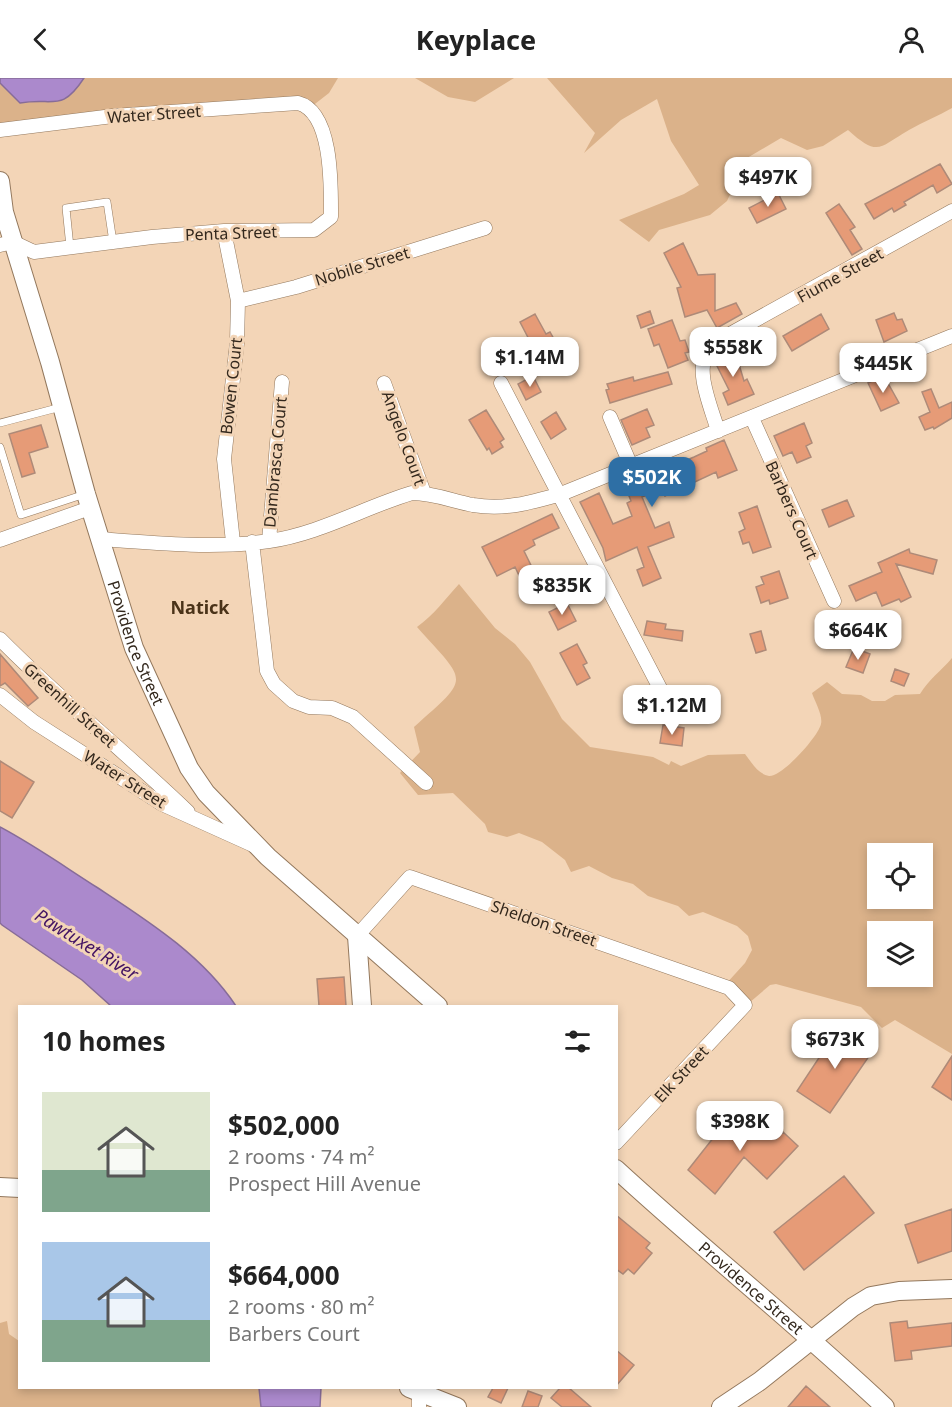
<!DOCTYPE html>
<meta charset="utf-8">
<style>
:root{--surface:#fff;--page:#f6f6f6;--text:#222;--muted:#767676;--accent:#2e6fa5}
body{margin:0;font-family:"Noto Sans",sans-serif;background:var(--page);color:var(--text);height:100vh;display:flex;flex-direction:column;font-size:22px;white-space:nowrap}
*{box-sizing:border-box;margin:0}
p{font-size:20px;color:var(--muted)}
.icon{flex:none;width:33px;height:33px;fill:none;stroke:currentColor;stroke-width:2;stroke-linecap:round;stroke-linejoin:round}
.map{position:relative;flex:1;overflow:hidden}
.sheet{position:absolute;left:18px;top:927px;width:600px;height:384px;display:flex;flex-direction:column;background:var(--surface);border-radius:0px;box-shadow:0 3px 9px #0003}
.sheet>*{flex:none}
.tools{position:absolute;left:867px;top:765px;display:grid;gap:12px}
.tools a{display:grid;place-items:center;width:66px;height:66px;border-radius:0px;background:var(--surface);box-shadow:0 3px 9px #0003;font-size:30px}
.price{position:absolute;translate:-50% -51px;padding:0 14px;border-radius:12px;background:#fff;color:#222;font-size:20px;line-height:39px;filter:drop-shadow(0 2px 3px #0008)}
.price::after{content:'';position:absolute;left:50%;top:36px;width:18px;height:14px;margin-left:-9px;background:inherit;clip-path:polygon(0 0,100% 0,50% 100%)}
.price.current{background:var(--accent);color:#fff}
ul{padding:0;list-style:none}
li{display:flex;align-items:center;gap:18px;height:150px;padding:0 24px}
li span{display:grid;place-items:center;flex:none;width:168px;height:120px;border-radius:0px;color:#555}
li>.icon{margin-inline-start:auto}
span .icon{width:72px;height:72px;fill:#fffc;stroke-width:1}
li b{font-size:26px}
h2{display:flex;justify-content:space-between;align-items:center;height:72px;padding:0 24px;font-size:26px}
header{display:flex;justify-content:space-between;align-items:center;height:78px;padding:0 24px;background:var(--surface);font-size:27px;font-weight:700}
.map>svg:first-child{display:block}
</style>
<header><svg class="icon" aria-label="back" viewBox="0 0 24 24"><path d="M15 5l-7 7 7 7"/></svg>Keyplace<svg class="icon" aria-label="person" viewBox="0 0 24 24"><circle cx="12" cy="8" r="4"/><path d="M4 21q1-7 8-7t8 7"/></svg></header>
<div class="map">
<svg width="952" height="1329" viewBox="0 0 952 1329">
<rect width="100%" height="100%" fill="#f3d5b7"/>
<path fill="#dbb28a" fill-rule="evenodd" d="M84,0H338L329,15L311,29L0,52V5L20,25C54,20 61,34 84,0Z
M415,0H514L475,24L448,19Z
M547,0H952V30C938,38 923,44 909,52C879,69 879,80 848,52L823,68L807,72L781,60L747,80L727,123L710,137L659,152L649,164L619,142L684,116L699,107L671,63L657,21L621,42L584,75L595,55Z
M459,506L495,550L515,566L530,584L562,641L590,669L653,679L669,687L671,683L681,688L708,677L745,676C752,685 758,696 769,698C782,699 818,659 821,646C823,637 815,624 812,615L827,604L842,616L861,617L872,623H885L895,617L920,616C929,601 941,593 952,580V976L895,942L882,950L861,929L776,906L770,907L749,925L725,907L745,885L752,872L748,858L737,848L703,834L689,838L678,828L648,818L633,806L612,800L589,788L571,794L565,782L542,764L519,755L507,759L488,754L485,746L453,715L418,717L400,695L420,674L414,649C471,598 468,606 417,549C435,536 444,522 459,506ZM878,776H922V820H878ZM878,854H922V898H878Z
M7,1243L9,1256L19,1263L20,1310H259L261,1329H0V1245Z"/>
<path fill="#ab89cc" stroke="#876c98" stroke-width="1.5" d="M0,0H84C61,35 54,19 20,25L0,5Z
M0,749C34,767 65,789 98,810C148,843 202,877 236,928H111L82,902L2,847L0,845Z
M259,1310H321L320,1329H261Z"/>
<path fill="#e69b77" stroke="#ae8a78" stroke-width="1.5" d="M940,86L952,106L937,115L933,107L904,124L906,127L894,134L892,130L874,141L865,126Z
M778,115L786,131L757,145L749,130Z
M839,126L855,149L850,152L862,171L852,177L826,135Z
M683,165L698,197L715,196V233L736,225L742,236L717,250L707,232L685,239L677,210L681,209L664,175Z
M650,233L654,245L641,250L637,238Z
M894,235L897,242L902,241L907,253L884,264L876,242Z
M535,236L546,256L550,254L559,270L543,279L537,269L534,271L520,244Z
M821,236L829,251L792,273L783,258Z
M672,242L680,263L685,262L689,274L685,275L688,282L668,290L659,266L654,268L648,251Z
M735,273L744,303L747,301L754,316L728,327L723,315L729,312L715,284L718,283L716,279Z
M668,294L672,306L610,325L606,312L609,311L607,306L633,299L634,303Z
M533,298L541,314L526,322L518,306Z
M884,298L899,325L881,333L868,305Z
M931,311L939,330L952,324V340L934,351L933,349L925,352L919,339L930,334L922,314Z
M647,331L654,347L646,350L650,359L632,367L621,342Z
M486,332L504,361L500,364L503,369L492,376L489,370L487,372L469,342Z
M556,334L566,351L551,361L541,344Z
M804,345L812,365L806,368L811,379L797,385L792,374L783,378L774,358Z
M41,347L48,369L29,375L35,395L22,399L9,356Z
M724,362L737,392L718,400L716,394L665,418L662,410L642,419L655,450L669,444L674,459L648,469L661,500L643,508L637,492L644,489L637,469L606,483L603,470L580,424L599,415L613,446L632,438L627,425L631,423L625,408L694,379L707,373L706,370Z
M847,422L854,438L829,449L822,432Z
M757,428L771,469L753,475L749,464L743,466L739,454L745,451L739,435Z
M552,436L559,450L533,462L535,467L524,473L545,516L531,523L515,489L497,498L482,469Z
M909,471L910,475L937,482L933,496L896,486L911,519L901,524L899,521L882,528L876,514L856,523L849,508L882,494L878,485Z
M779,493L788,520L770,526L769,522L761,525L756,509L764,506L761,499Z
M567,525L576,543L558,552L549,534Z
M647,543L666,546L665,551L683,553L682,563L644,557Z
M761,553L766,572L756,575L750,556Z
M577,566L587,585L583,587L590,600L577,607L560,575Z
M854,570L870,576L863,595L846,589Z
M0,576L38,620L28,628L5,605L0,608Z
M895,591L909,596L904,608L891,603Z
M679,612L711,615L710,627H684L685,623H678Z
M663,647L684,650L682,668L660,665Z
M0,683L34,704L12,740L0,733Z
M344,899L346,928H319L317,901Z
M840,948L874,971L830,1035L797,1013Z
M952,978V1022L932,1009Z
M736,1031L776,1061L783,1054L798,1068L767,1101L744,1079L715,1116L688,1092Z
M844,1098L874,1135L804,1192L774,1154Z
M952,1131V1173L918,1185L905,1147Z
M616,1137L650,1165L646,1170L652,1175L634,1196L628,1191L623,1196L616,1191Z
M907,1243L908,1250L952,1245V1268L911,1273L912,1281L895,1283L890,1245Z
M616,1272L634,1287L616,1308Z
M806,1308L830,1329H788Z
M493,1310H508L501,1325L488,1319Z
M560,1310H569L591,1329H562L551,1320Z
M528,1313L542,1318L538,1329H522Z"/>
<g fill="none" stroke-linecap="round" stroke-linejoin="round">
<g stroke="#93785d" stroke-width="8">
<path id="lane" d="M70,169L66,130L107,124L113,164
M0,345L61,329
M0,369L21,437L85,416"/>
</g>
<g stroke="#93785d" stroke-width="15">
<path id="street" d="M0,52L113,38L298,25C333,34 331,109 331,139L314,152L224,153L152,159L34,174L13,164L0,167
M224,153L238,223L237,265L224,381L233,464
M238,223L296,209L485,150
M384,305L424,415
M501,305L663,616
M610,339L631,388
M752,340L834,523
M718,353C711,328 691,287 712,266L952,133
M100,461C152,465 217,471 269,463C319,456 365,429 412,415C434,415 452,423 473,427C505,432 530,425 561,416L952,258
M0,462L90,430
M269,463L282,304
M252,464L267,593L274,606L293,623L309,629L332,630L353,639L426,705
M0,561C60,622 127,675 188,734
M0,617L34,644L162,726L253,767
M357,858L410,799L729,910L745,927L616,1065
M419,1329V1316"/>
</g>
<g stroke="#93785d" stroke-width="20">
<g id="secondary">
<path id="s1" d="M0,103L4,134L50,284L86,416L134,570L189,690L206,715L268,779L438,928"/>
<path d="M357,858L362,928"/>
<path id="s2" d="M616,1091C704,1172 798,1247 885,1329"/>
<path d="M0,1109L20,1110"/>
<path d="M409,1310L457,1329"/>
<path d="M721,1329L760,1303L853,1229L871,1218L899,1213L952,1211"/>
</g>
</g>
<use href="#lane" stroke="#fff" stroke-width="7"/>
<use href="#street" stroke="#fff" stroke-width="14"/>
<use href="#secondary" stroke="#fff" stroke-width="18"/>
</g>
<g text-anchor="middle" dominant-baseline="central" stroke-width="6" stroke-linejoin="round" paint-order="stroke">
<g font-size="16" fill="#33281d" stroke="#f3d5b7">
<text transform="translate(154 36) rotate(-4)">Water Street</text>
<text transform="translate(231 155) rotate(-2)">Penta Street</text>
<text transform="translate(362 188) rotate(-17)">Nobile Street</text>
<text transform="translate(840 197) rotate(-29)">Fiume Street</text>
<text transform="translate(231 308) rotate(-84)">Bowen Court</text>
<text transform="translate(404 360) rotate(70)">Angelo Court</text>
<text transform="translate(275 384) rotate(-85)">Dambrasca Court</text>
<text transform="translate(792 432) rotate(66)">Barbers Court</text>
<text stroke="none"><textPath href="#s1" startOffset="482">Providence Street</textPath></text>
<text transform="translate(70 627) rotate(42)">Greenhill Street</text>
<text transform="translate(125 701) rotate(32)">Water Street</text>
<text transform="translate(544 845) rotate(19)">Sheldon Street</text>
<text transform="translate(681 996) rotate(-47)">Elk Street</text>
<text stroke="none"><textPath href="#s2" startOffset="180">Providence Street</textPath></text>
</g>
<g font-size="18" font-weight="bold" fill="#4a3319" stroke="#f3d5b7">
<text x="200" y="529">Natick</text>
</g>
<g font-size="18" font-style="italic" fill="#421363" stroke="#f3d5b7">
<text transform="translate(87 866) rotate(32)">Pawtuxet River</text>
</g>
</g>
</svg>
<div class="tools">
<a><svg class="icon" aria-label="locate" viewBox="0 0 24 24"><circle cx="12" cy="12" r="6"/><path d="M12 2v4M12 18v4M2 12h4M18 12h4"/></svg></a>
<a><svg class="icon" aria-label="layers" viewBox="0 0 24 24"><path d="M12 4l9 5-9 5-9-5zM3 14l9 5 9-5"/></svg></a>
</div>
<b class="price" style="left:768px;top:130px">$497K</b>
<b class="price" style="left:733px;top:300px">$558K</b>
<b class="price" style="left:530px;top:310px">$1.14M</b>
<b class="price" style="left:883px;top:316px">$445K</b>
<b class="price current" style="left:652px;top:430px">$502K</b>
<b class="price" style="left:562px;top:538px">$835K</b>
<b class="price" style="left:858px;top:583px">$664K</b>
<b class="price" style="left:672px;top:658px">$1.12M</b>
<b class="price" style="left:835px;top:992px">$673K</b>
<b class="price" style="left:740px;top:1074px">$398K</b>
<section class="sheet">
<h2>10 homes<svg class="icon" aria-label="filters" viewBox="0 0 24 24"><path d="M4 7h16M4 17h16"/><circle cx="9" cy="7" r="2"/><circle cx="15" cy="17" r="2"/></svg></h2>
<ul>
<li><span style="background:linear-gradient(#dfe7d0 65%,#7fa58c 0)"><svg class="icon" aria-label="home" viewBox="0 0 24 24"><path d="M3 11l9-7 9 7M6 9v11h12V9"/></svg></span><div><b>$502,000</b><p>2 rooms · 74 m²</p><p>Prospect Hill Avenue</p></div></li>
<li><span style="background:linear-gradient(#a9c7e8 65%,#7fa58c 0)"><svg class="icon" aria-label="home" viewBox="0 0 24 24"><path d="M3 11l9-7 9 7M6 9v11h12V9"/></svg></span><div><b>$664,000</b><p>2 rooms · 80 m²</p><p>Barbers Court</p></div></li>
</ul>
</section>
</div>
